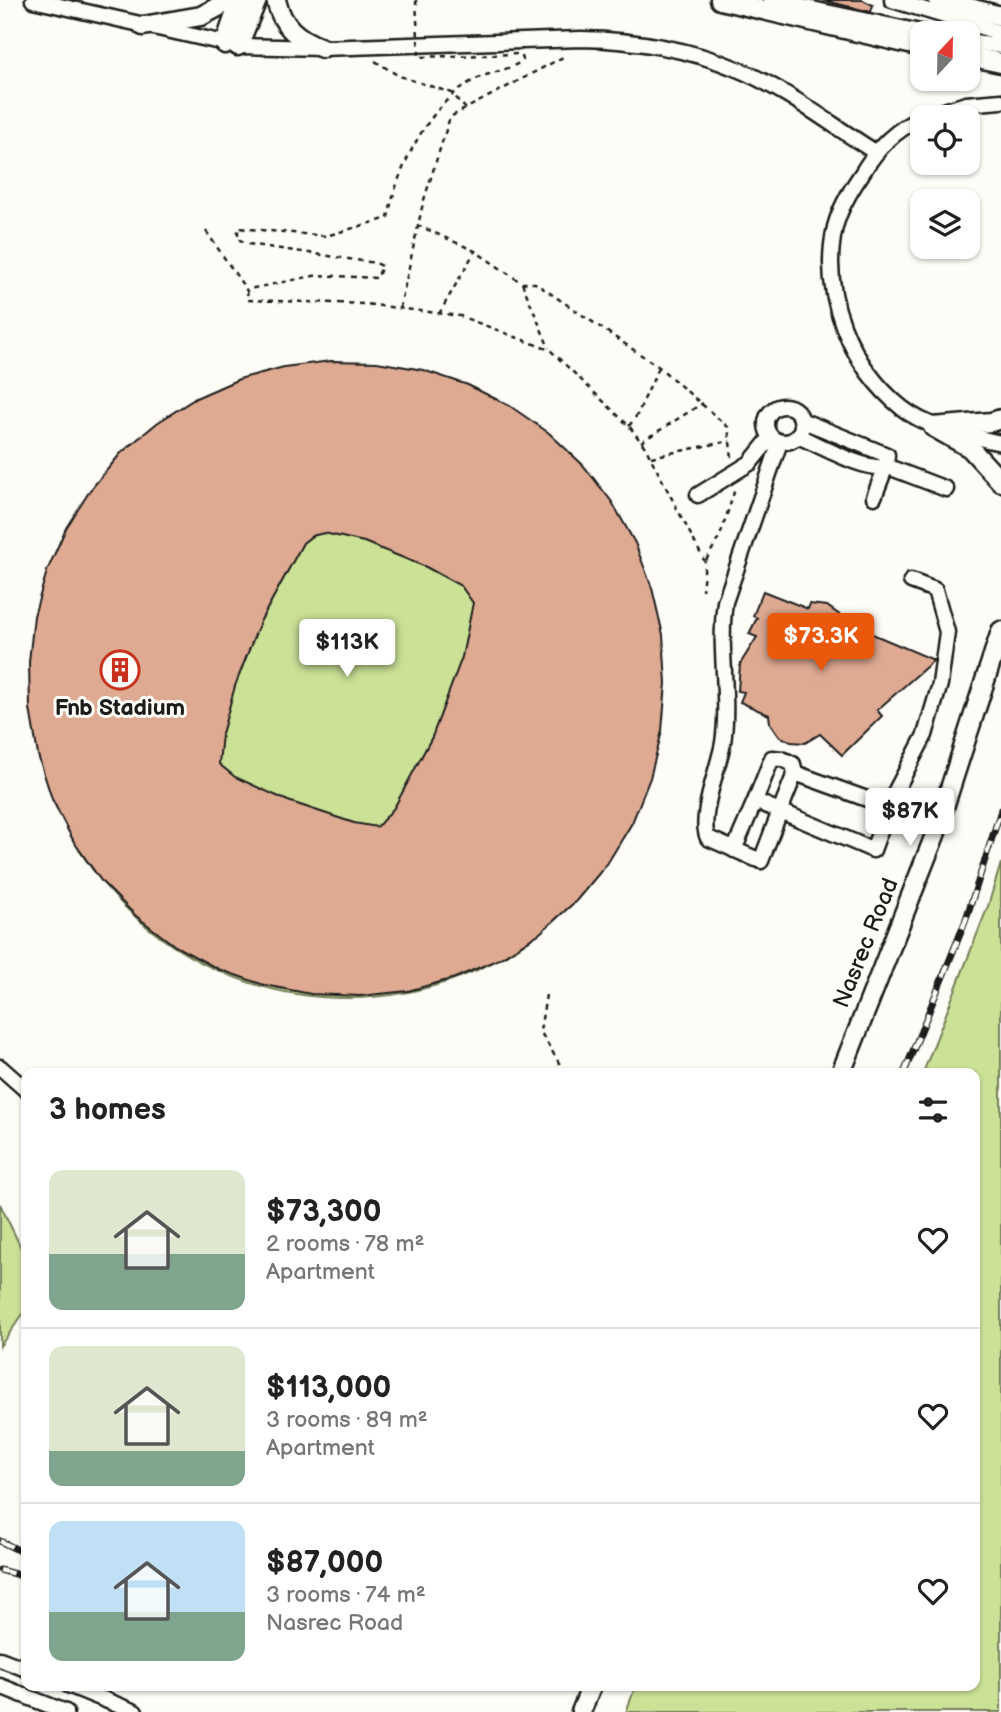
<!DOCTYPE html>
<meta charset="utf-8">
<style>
:root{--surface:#fff;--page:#f6f6f6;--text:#222;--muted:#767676;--line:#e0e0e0;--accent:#ea580c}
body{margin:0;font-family:"Balsamiq Sans",sans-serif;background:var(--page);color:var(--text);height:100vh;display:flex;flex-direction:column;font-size:26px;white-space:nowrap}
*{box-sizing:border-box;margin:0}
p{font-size:23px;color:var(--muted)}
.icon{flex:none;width:38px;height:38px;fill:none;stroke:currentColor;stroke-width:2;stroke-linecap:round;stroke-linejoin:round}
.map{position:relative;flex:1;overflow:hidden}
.details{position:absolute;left:21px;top:1068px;width:959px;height:623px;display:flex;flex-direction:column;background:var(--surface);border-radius:14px;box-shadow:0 2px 5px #0004}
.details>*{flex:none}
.needle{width:46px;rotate:22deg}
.tools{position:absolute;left:910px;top:21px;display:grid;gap:14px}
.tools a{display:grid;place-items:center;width:70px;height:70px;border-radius:14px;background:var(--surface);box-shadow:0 2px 5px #0004;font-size:35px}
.price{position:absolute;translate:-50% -60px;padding:0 16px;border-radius:7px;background:#fff;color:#222;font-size:23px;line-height:46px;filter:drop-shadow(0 2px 4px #0008)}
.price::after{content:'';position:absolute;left:50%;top:42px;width:21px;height:16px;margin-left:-10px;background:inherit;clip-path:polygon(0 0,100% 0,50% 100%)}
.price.current{background:var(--accent);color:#fff}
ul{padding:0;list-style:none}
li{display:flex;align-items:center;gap:21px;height:175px;padding:0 28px}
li+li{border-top:2px solid var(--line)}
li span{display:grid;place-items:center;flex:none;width:196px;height:140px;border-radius:14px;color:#555}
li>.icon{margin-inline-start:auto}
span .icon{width:84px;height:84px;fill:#fffc;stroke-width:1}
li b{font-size:30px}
h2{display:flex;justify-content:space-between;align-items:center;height:84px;padding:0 28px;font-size:30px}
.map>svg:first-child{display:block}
</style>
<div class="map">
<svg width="1001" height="1712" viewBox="0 0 1001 1712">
<rect width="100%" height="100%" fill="#fdfcf7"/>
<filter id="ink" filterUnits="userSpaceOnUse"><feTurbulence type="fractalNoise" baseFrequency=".0143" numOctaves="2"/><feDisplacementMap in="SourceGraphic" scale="14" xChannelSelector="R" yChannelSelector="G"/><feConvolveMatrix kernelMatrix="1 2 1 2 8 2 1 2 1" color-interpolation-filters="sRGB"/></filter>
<g filter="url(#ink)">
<path fill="#cae196" stroke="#737e59" stroke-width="2" d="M31 682a316 316 0 1 1 632 0a316 316 0 1 1-632 0Z
M1001,863V1712H626L636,1685H975V1073H923L988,906Z
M0,1204L26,1258V1310L0,1346Z"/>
<path fill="#deaa92" stroke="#1c1c1c" stroke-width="2" fill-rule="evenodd" d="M822,0H863L873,5L871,12Z
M331,361L377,362L423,370L468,385L510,406L549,433L583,465L612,502L635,543L652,588L663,635L666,683L662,731L650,778L632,823L607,864L576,901L540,933L499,959L455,978L408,991L360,996L311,994L264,985L218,969L175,946L136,916L102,882L74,842L52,799L38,755L30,709L29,662L34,616L47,571L66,528L91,489L121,453L157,423L196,398L239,379L284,367ZM324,533L364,542L426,567L461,586L473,603L462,657L432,737L394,808L377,827L354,823L288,801L235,777L219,764L222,734L235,686L260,622L303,543L312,536Z
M763,591L808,609L810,604L827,606L844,618V622L934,660L877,710L882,716L842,755L820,734L805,743L791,742L779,736L770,723L769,715L740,702L744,692L738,691L740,664L757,637L749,634L757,618L753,616Z"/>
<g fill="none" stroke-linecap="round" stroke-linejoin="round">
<g stroke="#1c1c1c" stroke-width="19">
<path id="minor" d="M33,0L238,46L322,48L581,39C634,40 687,48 737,69C786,89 830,124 875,152
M770,0L925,33
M892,0L1001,33
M968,41L1001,46
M925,117L966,104L1001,101
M922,118C895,129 875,151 861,175C850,191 840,208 835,227C820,293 850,366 902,408C930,430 967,435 1001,443
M766 424a18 18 0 1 1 36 0a18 18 0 1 1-36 0Z
M801,420L887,455L886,466L874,497
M798,436C817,444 868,473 886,466L946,489
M698,495L750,463L771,437
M755,801L772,758L782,759L793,764L795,773
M734,850L755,801L780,811L795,773L889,807
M756,859L708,838C698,819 719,766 723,743C730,696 718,649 725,602L780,442
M761,861L780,811L873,850L892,798L925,735L940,684L947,632L935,590L911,581
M0,1067L26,1090
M0,1659L26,1669
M68,1685L135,1712
M0,1686L66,1712"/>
</g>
<g stroke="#1c1c1c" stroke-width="23">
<path id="major" d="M276,0C282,26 297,39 322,48
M720,0L922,47
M938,0L1001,16
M143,26L201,16L231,0
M225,44L240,0
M238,46L257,0
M968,56L1001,63
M933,427L970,448L1001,482
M933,427L991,422L1001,419
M841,1073L935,835L1001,631
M581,1712L592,1685"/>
</g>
<path stroke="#1c1c1c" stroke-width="2.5" stroke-dasharray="5 5" stroke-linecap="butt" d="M522,56L523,60C509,71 489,72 474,80C428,104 397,169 388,218L326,236L238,228V239L248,244L376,263L382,266L377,278L318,275L254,288L247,291L248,300L366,304L460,316L550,350L629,426L645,447L705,562L702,590
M375,61L399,76L452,93L466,109
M417,225L475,251L522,283H535L659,367L728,427L732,458
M206,231L247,291
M522,283L549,348
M400,308L423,203L450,117L565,56
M439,314L475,251
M629,426L637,415L659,367
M641,442L703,403
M651,457L730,441
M706,560L720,536L735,489
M546,995L540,1031L565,1073"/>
<use href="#minor" stroke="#fdfcf7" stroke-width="14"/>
<use href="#major" stroke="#fdfcf7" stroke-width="18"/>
<g stroke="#1c1c1c" stroke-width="7">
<path id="rail" d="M904,1073L965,922L1001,810
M0,1541L26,1554
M0,1570L26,1577"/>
</g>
<use href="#rail" stroke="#fdfcf7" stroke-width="4.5" stroke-dasharray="13" stroke-linecap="butt"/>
<path stroke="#1c1c1c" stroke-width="2.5" stroke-dasharray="5 5" stroke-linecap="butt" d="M416,0L419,57L518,54"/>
</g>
</g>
<defs>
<g id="building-ring" transform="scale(2.0125)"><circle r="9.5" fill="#fdfcf7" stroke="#c8321e" stroke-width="1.5"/><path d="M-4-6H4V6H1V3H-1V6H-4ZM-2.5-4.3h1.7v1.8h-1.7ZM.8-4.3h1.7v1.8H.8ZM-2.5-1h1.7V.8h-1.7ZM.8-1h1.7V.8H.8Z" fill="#c8321e"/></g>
</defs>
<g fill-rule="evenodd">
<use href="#building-ring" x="120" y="670"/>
</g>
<g text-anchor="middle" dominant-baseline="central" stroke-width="6" stroke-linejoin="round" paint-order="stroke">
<g font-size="23" font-weight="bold" fill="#1c1c1c" stroke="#fdfcf7">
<text x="120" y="708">Fnb Stadium</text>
</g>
<g font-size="23" fill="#1c1c1c" stroke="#fdfcf7">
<text transform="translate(866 943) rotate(-68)">Nasrec Road</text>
</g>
</g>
</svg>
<div class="tools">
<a><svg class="needle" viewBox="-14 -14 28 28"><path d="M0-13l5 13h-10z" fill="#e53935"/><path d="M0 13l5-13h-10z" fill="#767676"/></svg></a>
<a><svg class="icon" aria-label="locate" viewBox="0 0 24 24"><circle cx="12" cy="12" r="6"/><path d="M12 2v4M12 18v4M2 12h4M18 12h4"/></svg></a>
<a><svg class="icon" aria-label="layers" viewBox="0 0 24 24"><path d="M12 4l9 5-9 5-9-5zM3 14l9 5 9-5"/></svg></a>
</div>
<b class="price current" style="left:821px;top:673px">$73.3K</b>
<b class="price" style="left:347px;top:679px">$113K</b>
<b class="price" style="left:910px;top:848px">$87K</b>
<section class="details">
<h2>3 homes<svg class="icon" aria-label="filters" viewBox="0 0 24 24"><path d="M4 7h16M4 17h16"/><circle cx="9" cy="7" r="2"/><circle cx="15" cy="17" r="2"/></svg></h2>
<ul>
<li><span style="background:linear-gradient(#dfe7d0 60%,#7fa58c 0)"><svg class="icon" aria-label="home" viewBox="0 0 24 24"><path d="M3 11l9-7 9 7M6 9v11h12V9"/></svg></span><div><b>$73,300</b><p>2 rooms · 78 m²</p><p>Apartment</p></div><svg class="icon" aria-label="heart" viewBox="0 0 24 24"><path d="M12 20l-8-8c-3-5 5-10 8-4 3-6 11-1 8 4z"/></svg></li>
<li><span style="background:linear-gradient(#dfe7d0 75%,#7fa58c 0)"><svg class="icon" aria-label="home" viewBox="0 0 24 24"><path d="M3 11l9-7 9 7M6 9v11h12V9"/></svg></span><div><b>$113,000</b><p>3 rooms · 89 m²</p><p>Apartment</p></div><svg class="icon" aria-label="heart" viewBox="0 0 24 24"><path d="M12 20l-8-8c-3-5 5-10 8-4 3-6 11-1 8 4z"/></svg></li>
<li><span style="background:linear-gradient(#bfe0f5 65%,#7fa58c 0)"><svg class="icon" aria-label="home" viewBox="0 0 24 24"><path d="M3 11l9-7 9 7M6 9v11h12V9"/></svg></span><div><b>$87,000</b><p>3 rooms · 74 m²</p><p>Nasrec Road</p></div><svg class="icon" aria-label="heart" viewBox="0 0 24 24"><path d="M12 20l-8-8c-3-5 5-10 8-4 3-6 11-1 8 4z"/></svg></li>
</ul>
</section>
</div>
